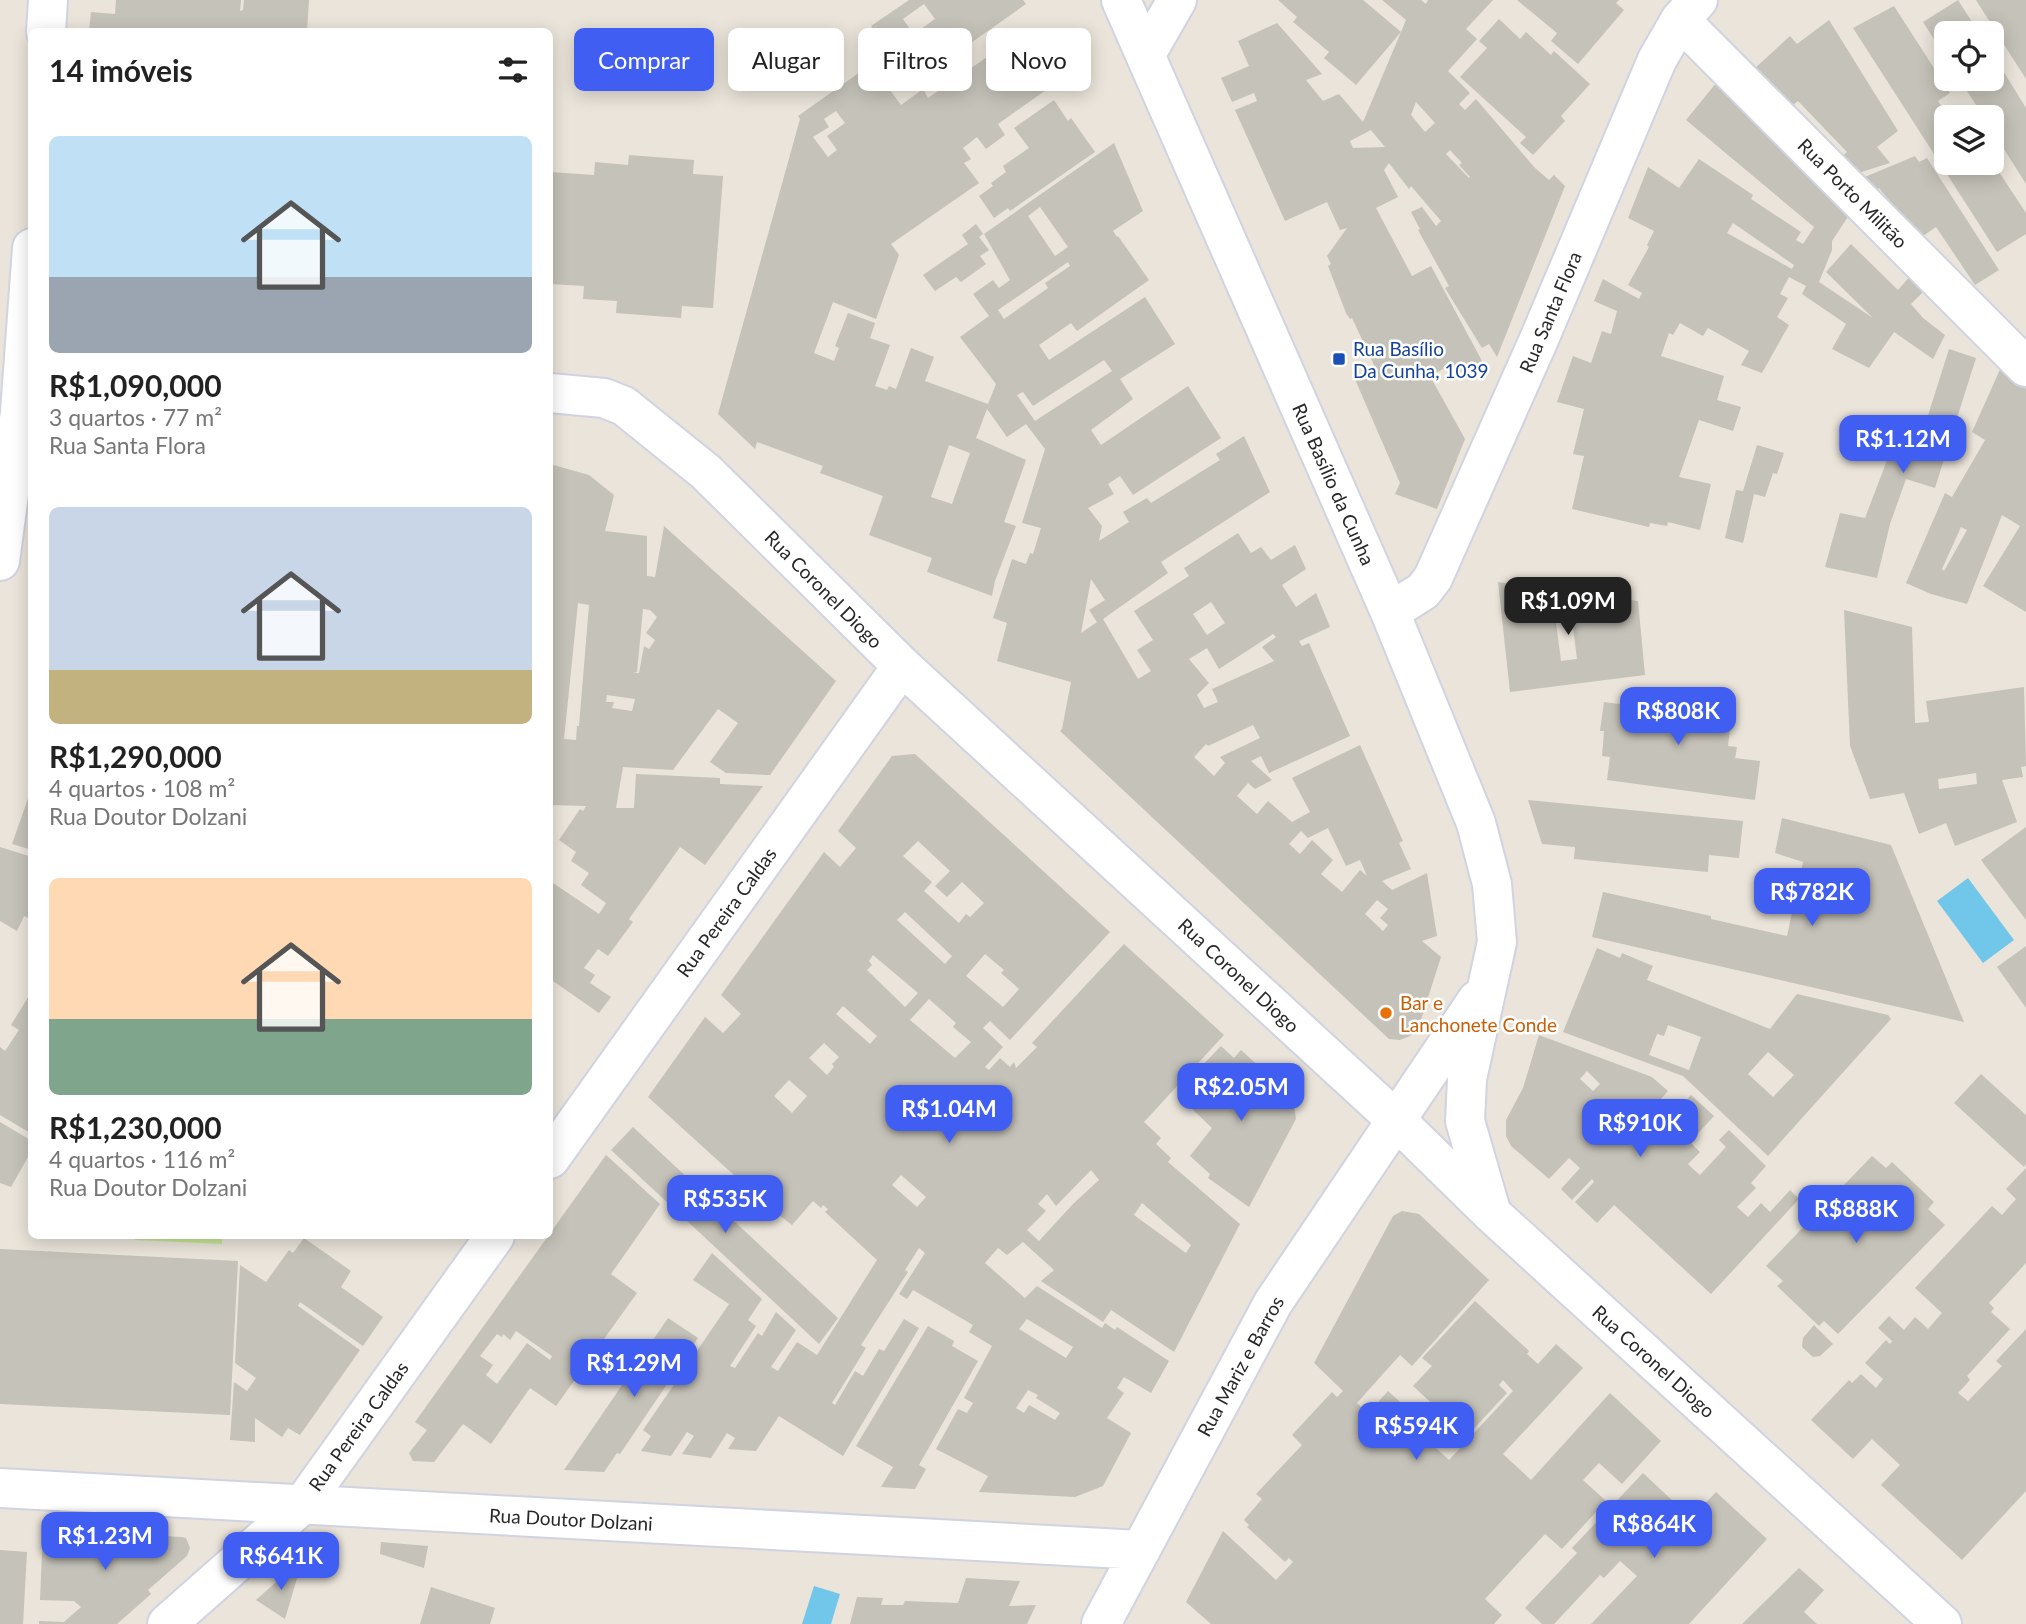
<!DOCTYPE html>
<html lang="pt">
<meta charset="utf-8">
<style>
:root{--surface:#fff;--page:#f2f2f2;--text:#222;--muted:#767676;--accent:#405ef2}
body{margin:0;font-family:Lato,sans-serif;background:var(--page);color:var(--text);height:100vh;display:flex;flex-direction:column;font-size:26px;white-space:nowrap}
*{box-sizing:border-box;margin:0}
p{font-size:23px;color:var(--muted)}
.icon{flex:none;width:38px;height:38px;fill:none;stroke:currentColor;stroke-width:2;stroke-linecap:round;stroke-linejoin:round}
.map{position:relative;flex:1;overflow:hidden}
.panel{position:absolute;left:28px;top:28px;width:525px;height:1211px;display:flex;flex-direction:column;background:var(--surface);border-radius:10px;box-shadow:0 4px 18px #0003}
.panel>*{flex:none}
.banner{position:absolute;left:574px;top:28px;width:665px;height:63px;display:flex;gap:14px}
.controls{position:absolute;left:1934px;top:21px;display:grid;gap:14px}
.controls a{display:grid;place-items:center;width:70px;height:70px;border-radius:10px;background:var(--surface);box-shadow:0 4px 18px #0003;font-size:35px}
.price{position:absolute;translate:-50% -60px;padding:0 16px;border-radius:14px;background:var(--accent);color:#fff;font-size:23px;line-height:46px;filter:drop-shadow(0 2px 4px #0008)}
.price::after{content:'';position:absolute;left:50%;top:42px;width:21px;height:16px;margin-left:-10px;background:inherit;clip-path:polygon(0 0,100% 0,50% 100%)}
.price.current{background:#222;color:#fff}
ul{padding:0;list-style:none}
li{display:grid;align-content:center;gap:14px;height:371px;padding:0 21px}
li span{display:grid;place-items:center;height:217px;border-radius:10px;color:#555}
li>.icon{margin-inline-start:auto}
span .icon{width:126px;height:126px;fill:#fffc;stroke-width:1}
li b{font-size:30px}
h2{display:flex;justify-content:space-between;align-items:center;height:84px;padding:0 21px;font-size:30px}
.chip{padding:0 24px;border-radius:10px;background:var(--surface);box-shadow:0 4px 18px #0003;font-size:24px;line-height:63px}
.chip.current{background:var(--accent);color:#fff}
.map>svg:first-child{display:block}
</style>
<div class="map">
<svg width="2026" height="1624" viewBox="0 0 2026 1624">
<rect width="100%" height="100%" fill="#eae4da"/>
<path fill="#c2e695" d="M136,1236H222V1244L135,1240Z"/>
<path fill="#71c7e9" d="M1968,878L2014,940L1983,963L1937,901Z
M814,1586L840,1594L831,1624H802Z"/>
<path fill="#c5c2b9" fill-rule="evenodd" d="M116,0H241L240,11L243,10L244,0H309L307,32H89L91,12L115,14Z
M909,0H1023L1026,4L904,90L900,83L890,90L901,105L923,89L928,98L1029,28L1045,50L1047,48L1060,65L1056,67L1063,78L998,124L1005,135L986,149L977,137L963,148L971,159L964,163L979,183L891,244L899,255L876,319L833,302L814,353L834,361L839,348L835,346L848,313L875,323L870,338L890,345L875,386L887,390L889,386L896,389L911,348L934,357L925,381L988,404L996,384L960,337L989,316L973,294L993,280L999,288L1010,280L984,234L1114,143L1143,211L1113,231L1117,237L1118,236L1149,280L1077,331L1071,323L1039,345L1049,360L1145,297L1175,344L1120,379L1133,399L1091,430L1101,445L1188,386L1221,438L1133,495L1120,476L1108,484L1114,494L1088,508L1102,526L1099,541L1129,522L1123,512L1147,498L1151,503L1220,460L1216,454L1244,436L1270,492L1161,562L1168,573L1103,619L1138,679L1151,671L1137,650L1153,640L1134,611L1189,576L1184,568L1238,533L1251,553L1261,547L1271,560L1295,545L1306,569L1282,585L1296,607L1316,593L1330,627L1299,641L1302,646L1309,643L1350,736L1269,773L1261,756L1251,761L1272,780L1255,789L1248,783L1237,796L1257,814L1268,801L1292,822L1310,812L1292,778L1360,745L1403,841L1399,843L1411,869L1382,881L1392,890L1427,873L1437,936L1422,941L1441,957L1418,1029L1410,1036L1400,1040L1389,1039L1060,731L1062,729L1071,682L997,661L1007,623L993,618L1012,559L1026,564L1030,553L1033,554L1041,528L1022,523L1045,449L1026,424L1007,437L987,409L976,438L1026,460L1004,522L1016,526L995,581L992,596L927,572L932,558L869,535L883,496L820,473L823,466L757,442L755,449L718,414L800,119L798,116L935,19L924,4L903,19L910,29L885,46L871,26ZM836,111L845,123L827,136L837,150L828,157L813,137L829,127L824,119ZM1040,207L1068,247L1055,256L1028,216ZM1068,262L1070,266L1045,283L1048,288L1004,319L998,310ZM1104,360L1112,371L1035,421L1017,395L1023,392L1033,406ZM949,445L970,453L952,504L931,497ZM1091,579L1105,600L1089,610L1097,622L1081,633ZM1211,602L1225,623L1207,635L1193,614ZM1273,634L1276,637L1262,647L1274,661L1212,689L1218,702L1204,708L1197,695L1209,683L1189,659L1207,648L1219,669ZM1253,725L1260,738L1220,757L1225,763L1214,776L1194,757L1206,744L1208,746ZM1328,828L1346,866L1360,860L1367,876L1360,870L1342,892L1321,874L1333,860L1312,840L1300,854L1289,844L1301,831L1308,838ZM1377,900L1388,909L1380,918L1388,925L1383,931L1365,914Z
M1278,0H1363L1401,32L1406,20L1382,0H1421L1426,4L1428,0H1493L1466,29L1477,39L1448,71L1470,93L1459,104L1465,110L1476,99L1535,168L1549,180L1554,175L1565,186L1497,357L1489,344L1482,348L1445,288L1449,286L1418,230L1420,229L1411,212L1422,207L1436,226L1441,221L1411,186L1409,189L1389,163L1384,170L1398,197L1376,208L1412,276L1431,266L1482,361L1450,378L1445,368L1430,376L1465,439L1437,509L1395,494L1400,483L1354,377L1375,367L1352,318L1350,319L1346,313L1328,266L1331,264L1327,256L1347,228L1340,230L1327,202L1285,221L1235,110L1257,101L1254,93L1232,102L1221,78L1249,66L1238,41L1277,23L1322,74L1306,80L1323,101L1339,94L1363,122L1401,32L1356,85L1324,58L1329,52L1293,22L1297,17ZM1416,102L1435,123L1425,132L1411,115ZM1371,130L1385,147L1353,148L1350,141ZM1450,150L1462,163L1459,165L1470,177L1469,178L1446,154Z
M1517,0H1619L1616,3L1624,10L1578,64L1551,41L1557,33Z
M1958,0L1979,33H1946V58L1923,22Z
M1976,0H2026V79L2010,54Z
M1894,6L1950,93L1938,101L1948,117H1946V163H1993L2026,213V234L1997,252L1853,28Z
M1499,19L1520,39L1526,32L1551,55L1554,51L1590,84L1561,116L1565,121L1533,155L1520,143L1526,137L1460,77L1487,48L1479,41Z
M1829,20L1898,131L1877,147L1890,163L1855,174L1840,158L1847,152L1798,101L1790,107L1753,70L1790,36L1797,44Z
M1992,53L2026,108V184L1992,130V117H1984L1959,79H1992Z
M1717,82L1851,212L1832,241V250L1819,282L1873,318L1826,272L1851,244L1898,290L1912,274L1927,288L1911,304L1923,318L1945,335L1933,359L1894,332L1869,368L1832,349L1846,324L1802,294L1806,286L1789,277L1780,294L1788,298L1777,317L1789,325L1762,373L1741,365L1749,351L1708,328L1703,336L1680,323L1673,335L1669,333L1661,356L1724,376L1717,400L1741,407L1733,431L1699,420L1679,477L1711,484L1700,530L1668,522L1667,526L1650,523L1649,527L1572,509L1584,456L1573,454L1584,409L1557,402L1573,356L1591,363L1602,331L1611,334L1617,311L1594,301L1603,279L1639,299L1642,293L1628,285L1649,247L1647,245L1654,231L1628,218L1648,167L1679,188L1699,159L1753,195L1751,199L1801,232L1796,240L1803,244L1814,227L1686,120ZM1733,223L1794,265L1792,269L1727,233Z
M1054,100L1068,121L1071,118L1095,152L1010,211L1008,208L994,218L979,196L993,186L991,183L1006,172L1003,166L1029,148L1014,128Z
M629,155L694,160L693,174L723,176L713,308L682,306L681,318L616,313L617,301L583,299L584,286L550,284V172L594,175L595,162L628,165Z
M1915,156L1919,162L1927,158L1999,270L1975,285L1936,227L1920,238L1879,188L1874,193L1860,179Z
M976,224L983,234L979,237L989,250L980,256L986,264L961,282L956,277L935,291L923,275L968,244L962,235Z
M1949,349L1976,358L1935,488L1906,479L1890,524L1877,578L1825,567L1840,513L1865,518L1897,434L1919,444Z
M2002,365L2026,389V612L1983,586L2020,526L2002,515L1967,604L1931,594L1906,583L1945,493L1952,497L1985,440L1972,432ZM1961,527L1967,530L1944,571L1942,569Z
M1757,445L1784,453L1777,474L1773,473L1765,497L1754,494L1743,543L1725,538L1736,490L1743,491Z
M550,464L589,475L614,495L605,531L647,536V576L655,577L664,526L836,681L770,775L726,773L710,762L738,723L718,709L673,770L623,767L616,808H634L636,774L720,778V784L763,786L705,865L680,847L629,919L633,922L608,956L598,949L584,968L595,975L590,983L611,997L599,1013L550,979V881L599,914L606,903L581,885L589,873L571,861L576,852L559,840L580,809L583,811L586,806L550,805ZM578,603L589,605L579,726H577L576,740L564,739ZM643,609L650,610L657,617L646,633L655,640L649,649L644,646L639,673H633L637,672ZM607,695L635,699L632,711L612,708L614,702H606Z
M1498,582L1638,601L1645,675L1510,692ZM1572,619L1577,659L1561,661L1556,622Z
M1844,610L1912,627L1915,723L1929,722L1926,701L2024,687L2026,766L2021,767L2023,777L2002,780L2017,822L1955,846L1946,823L1919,834L1904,793L1870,799L1850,746ZM1976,773L1977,784L1939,789L1938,779Z
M1678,691L1734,697L1728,746L1737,747L1735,758L1760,761L1755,800L1607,780L1610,757L1602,756L1604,731H1600L1604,702L1665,710L1666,699L1678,700Z
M915,754L1110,932L1010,1040L990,1021L983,1028L1003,1047L985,1067L989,1070L1000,1058L1010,1067L1014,1062L1016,1068L1037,1047L1032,1043L1124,944L1224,1035L1144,1122L1161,1138L1156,1144L1171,1158L1168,1162L1240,1224L1174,1352L1111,1310L1103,1322L1041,1281L1054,1270L1023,1242L1007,1255L998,1248L985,1263L1025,1298L1037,1286L1102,1328L1105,1323L1115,1330L1117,1327L1169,1361L1151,1393L1124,1377L1117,1388L1124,1393L1107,1418L1131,1433L1103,1486L1075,1497L979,1492L988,1476L936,1449L958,1409L967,1413L973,1403L964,1398L992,1346L969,1332L973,1325L913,1290L907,1299L899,1294L925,1253L919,1248L905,1270L908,1272L861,1345L866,1348L832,1403L835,1405L855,1371L863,1376L879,1349L884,1351L904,1319L919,1328L843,1456L779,1416L756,1451L728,1449L735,1438L727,1433L711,1458L682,1454L694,1436L687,1432L671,1456L641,1451L651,1436L643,1430L729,1304L693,1280L712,1253L762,1299L748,1320L756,1326L730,1366L735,1368L758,1333L762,1336L776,1312L796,1330L771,1367L778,1371L797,1342L817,1355L877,1260L825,1212L828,1209L823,1205L821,1208L813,1201L792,1225L756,1197L757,1196L648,1097L705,1017L723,1033L741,1014L721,995L824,852L840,867L856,848L838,831L892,756ZM918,841L950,871L935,886L947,897L962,882L984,903L970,917L966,914L959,923L924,891L932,882L903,856ZM905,912L952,956L945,964L897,920ZM985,954L1004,970L1001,973L1019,989L1003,1007L966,976ZM873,955L918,993L905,1007L867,970L872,965L869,961ZM929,999L956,1023L953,1027L971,1042L955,1058L910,1020ZM843,1006L877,1036L870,1044L836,1014ZM824,1043L839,1057L832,1064L834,1067L827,1075L809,1058ZM789,1080L807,1096L792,1113L774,1096ZM930,1085L936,1090L905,1124L898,1119ZM1091,1170L1099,1180L1073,1204L1039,1241L1027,1230L1046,1211L1038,1204L1047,1194L1056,1206ZM901,1175L926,1197L917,1207L892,1185ZM1142,1203L1191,1245L1186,1253L1134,1215ZM1027,1319L1073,1347L1066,1358L1019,1329ZM1028,1390L1038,1395L1036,1398L1060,1413L1055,1420L1029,1405L1024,1413L1016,1408Z
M31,790H32V850L12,844Z
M1528,800L1743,821L1739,858L1709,855L1708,872L1574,859L1575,847L1542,844Z
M1782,818L1891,845L1964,1022L1592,937L1603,892L1711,916V919L1787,936L1803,862L1775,853Z
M2026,827V920L1981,860Z
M0,847L32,857V920L24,916L17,931L0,921Z
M2026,946V1008L1997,967Z
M1597,948L1620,958L1622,953L1653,966L1647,980L1770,1029L1797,994L1888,1015L1891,1019L1768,1156L1683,1076L1563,1032ZM1668,1025L1701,1037L1689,1070L1649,1055L1657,1034L1664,1036ZM1768,1052L1794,1075L1773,1097L1748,1074Z
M32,991V1134L0,1115V1047L5,1051L19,1030L11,1025Z
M1539,1035L1652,1077L1668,1091L1643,1119L1653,1128L1663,1118L1668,1121L1691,1095L1714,1116L1690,1142L1700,1152L1688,1164L1693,1169L1700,1175L1726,1147L1719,1140L1729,1130L1766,1166L1751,1183L1756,1188L1737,1207L1748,1217L1761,1203L1770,1212L1790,1190L1799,1199L1711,1294L1614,1205L1597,1223L1575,1202L1594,1182L1592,1179L1572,1200L1561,1189L1580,1168L1569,1158L1549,1179L1511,1146L1506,1136V1120L1523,1088ZM1587,1071L1600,1084L1593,1091L1580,1079Z
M1221,1046L1234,1058L1241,1050L1293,1098L1296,1119L1249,1207L1208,1178L1210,1174L1190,1156L1212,1128L1190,1107L1210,1084L1197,1071Z
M1981,1074L2026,1115V1164L2024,1167L1954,1103Z
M0,1122L32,1141V1150L11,1187L0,1183Z
M633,1127L838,1318L819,1344L611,1150Z
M606,1155L660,1204L611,1274L637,1293L556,1406L530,1388L491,1444L463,1424L434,1462L413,1461L409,1453L427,1430L415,1422ZM516,1331L552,1356L550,1360L527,1343L497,1384L486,1375L493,1365L480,1356L497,1334L502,1337L503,1334L510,1340Z
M1872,1156L1886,1168L1892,1162L1934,1202L1928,1209L1945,1225L1838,1334L1824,1321L1819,1326L1777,1286L1783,1281L1766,1266Z
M2026,1168V1263L1989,1303L1994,1308L1991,1312L2010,1329L1967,1376L1970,1380L1958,1393L1968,1401L2002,1366L1996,1361L2026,1329V1491L1962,1560L1881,1485L1900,1465L1872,1439L1853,1459L1811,1420L1849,1380L1852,1383L1861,1374L1876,1388L1883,1379L1865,1363L1886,1340L1890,1344L1892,1341L1878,1328L1889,1316L1904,1330L1915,1317L1928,1329L1942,1313L1915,1288L1992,1206L2002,1215L2016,1199L2006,1189Z
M1402,1211L1419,1214L1489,1280L1412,1366L1400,1355L1357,1403L1368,1413L1388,1391L1424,1424L1417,1431L1449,1460L1513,1391L1503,1380L1499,1385L1507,1393L1467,1436L1413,1386L1432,1366L1422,1358L1475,1301L1529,1351L1527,1354L1538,1364L1556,1344L1583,1368L1503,1454L1531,1480L1610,1393L1661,1441L1622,1484L1599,1463L1583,1480L1606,1501L1562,1549L1545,1534L1485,1599L1502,1615L1494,1624H1211L1186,1602L1223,1531L1276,1580L1293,1562L1289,1558L1285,1562L1247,1527L1249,1525L1244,1520L1262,1499L1256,1494L1302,1445L1292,1435L1332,1392L1337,1397L1343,1391L1314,1363L1393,1216Z
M304,1238L351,1271L341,1287L383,1317L363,1346L300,1302L298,1306L360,1350L300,1435L288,1428L282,1437L255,1418V1442L230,1440L234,1382L247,1391L256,1378L235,1363L240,1265L266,1282L289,1250L293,1253Z
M0,1249L238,1261L230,1415L0,1404Z
M668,1318L698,1338L620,1454L617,1453L604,1472L564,1470Z
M1814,1325L1833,1344L1820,1356L1813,1357L1802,1347L1803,1338Z
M928,1326L954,1341L952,1346L978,1361L919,1465L926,1469L915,1489L881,1487L893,1467L856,1446Z
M1643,1473L1674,1502L1663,1513L1681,1529L1716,1492L1767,1539L1689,1624H1591L1637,1576L1620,1561L1604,1578L1600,1575L1554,1624H1542L1525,1608L1577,1553L1572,1548Z
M43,1530L181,1537L186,1538L190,1548L187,1556L148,1590L151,1594L117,1624H39V1621L64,1622L81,1607L74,1601L40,1600Z
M381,1542L428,1546L424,1568L380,1554Z
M0,1550L27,1552L23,1624H0Z
M303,1558L285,1619L256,1600Z
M1799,1568L1824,1590L1804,1612L1817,1624H1742Z
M966,1578L1020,1581L1009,1606L1036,1605L1027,1624H850L857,1597L883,1598L881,1605H903L905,1601L958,1603Z
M431,1587L495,1608L490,1624H420Z"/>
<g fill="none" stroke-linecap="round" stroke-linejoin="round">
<g stroke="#d0d3e1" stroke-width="42">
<path id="minor" d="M1121,0L1390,612L1476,823L1492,884L1497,942L1467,1079L1465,1121L1491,1211
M1680,20L2026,367
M46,32L48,0
M1146,54L1177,0
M550,393L604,398L624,406L706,472L902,666L1395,1119L1491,1213L1942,1624
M0,561L20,412L32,248
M1390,612L1423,591L1433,578L1540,337L1657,60L1680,20L1698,0
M550,1159L902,666
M0,1488L1141,1550
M167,1624L303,1504L495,1236
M1101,1624L1273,1303L1477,1000"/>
</g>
<use href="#minor" stroke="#fff" stroke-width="38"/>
</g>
<rect fill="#1a4fb4" stroke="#fff" stroke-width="2.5" x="1332" y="352" width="14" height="14" rx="3.5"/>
<circle fill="#e8710a" stroke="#fff" stroke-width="2.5" cx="1386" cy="1013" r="7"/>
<g text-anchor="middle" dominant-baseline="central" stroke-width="5" stroke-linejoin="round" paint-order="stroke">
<g font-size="19" fill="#282828" stroke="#fff">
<text transform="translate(1853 193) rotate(45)">Rua Porto Militão</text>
<text transform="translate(1550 312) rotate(-67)">Rua Santa Flora</text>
<text transform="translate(1334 484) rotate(66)">Rua Basílio da Cunha</text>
<text transform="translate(824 589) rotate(45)">Rua Coronel Diogo</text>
<text transform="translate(726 912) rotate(-54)">Rua Pereira Caldas</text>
<text transform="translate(1239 975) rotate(43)">Rua Coronel Diogo</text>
<text transform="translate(1654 1361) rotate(42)">Rua Coronel Diogo</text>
<text transform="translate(1240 1366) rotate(-61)">Rua Mariz e Barros</text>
<text transform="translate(358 1426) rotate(-54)">Rua Pereira Caldas</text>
<text transform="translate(571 1519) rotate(3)">Rua Doutor Dolzani</text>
</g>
<g font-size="19" fill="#164399" stroke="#fff" text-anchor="start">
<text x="1353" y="348">Rua Basílio<tspan x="1353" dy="22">Da Cunha, 1039</tspan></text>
</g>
<g font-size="19" fill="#c56008" stroke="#fff" text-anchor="start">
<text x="1400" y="1002">Bar e<tspan x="1400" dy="22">Lanchonete Conde</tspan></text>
</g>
</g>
</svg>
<div class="controls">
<a><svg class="icon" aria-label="locate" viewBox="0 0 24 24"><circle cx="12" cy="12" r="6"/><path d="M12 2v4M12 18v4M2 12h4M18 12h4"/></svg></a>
<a><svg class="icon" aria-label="layers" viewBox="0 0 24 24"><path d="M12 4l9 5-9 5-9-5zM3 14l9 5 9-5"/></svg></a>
</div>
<b class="price" style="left:1903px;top:475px">R$1.12M</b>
<b class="price current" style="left:1568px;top:637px">R$1.09M</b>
<b class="price" style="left:1678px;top:747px">R$808K</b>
<b class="price" style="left:1812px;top:928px">R$782K</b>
<b class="price" style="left:1241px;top:1123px">R$2.05M</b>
<b class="price" style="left:949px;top:1145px">R$1.04M</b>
<b class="price" style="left:1640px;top:1159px">R$910K</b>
<b class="price" style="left:725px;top:1235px">R$535K</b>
<b class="price" style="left:1856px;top:1245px">R$888K</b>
<b class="price" style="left:634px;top:1399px">R$1.29M</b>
<b class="price" style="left:1416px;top:1462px">R$594K</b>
<b class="price" style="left:1654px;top:1560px">R$864K</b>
<b class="price" style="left:105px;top:1572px">R$1.23M</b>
<b class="price" style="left:281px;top:1592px">R$641K</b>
<div class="banner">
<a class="chip current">Comprar</a>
<a class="chip">Alugar</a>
<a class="chip">Filtros</a>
<a class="chip">Novo</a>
</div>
<section class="panel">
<h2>14 imóveis<svg class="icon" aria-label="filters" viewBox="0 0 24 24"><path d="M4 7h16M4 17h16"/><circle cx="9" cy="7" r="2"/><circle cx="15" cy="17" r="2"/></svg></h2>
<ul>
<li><span style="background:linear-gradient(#bfe0f5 65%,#9aa5b1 0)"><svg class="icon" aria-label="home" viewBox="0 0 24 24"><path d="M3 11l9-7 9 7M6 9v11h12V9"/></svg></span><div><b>R$1,090,000</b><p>3 quartos · 77 m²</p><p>Rua Santa Flora</p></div></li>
<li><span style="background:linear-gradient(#c9d6e8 75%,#c2b280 0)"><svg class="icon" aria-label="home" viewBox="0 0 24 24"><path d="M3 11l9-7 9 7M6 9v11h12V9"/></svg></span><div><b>R$1,290,000</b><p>4 quartos · 108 m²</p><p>Rua Doutor Dolzani</p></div></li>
<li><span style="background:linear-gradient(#ffd9b3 65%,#7fa58c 0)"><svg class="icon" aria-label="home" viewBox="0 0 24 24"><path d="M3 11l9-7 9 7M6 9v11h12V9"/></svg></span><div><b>R$1,230,000</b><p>4 quartos · 116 m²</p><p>Rua Doutor Dolzani</p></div></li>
</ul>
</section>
</div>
